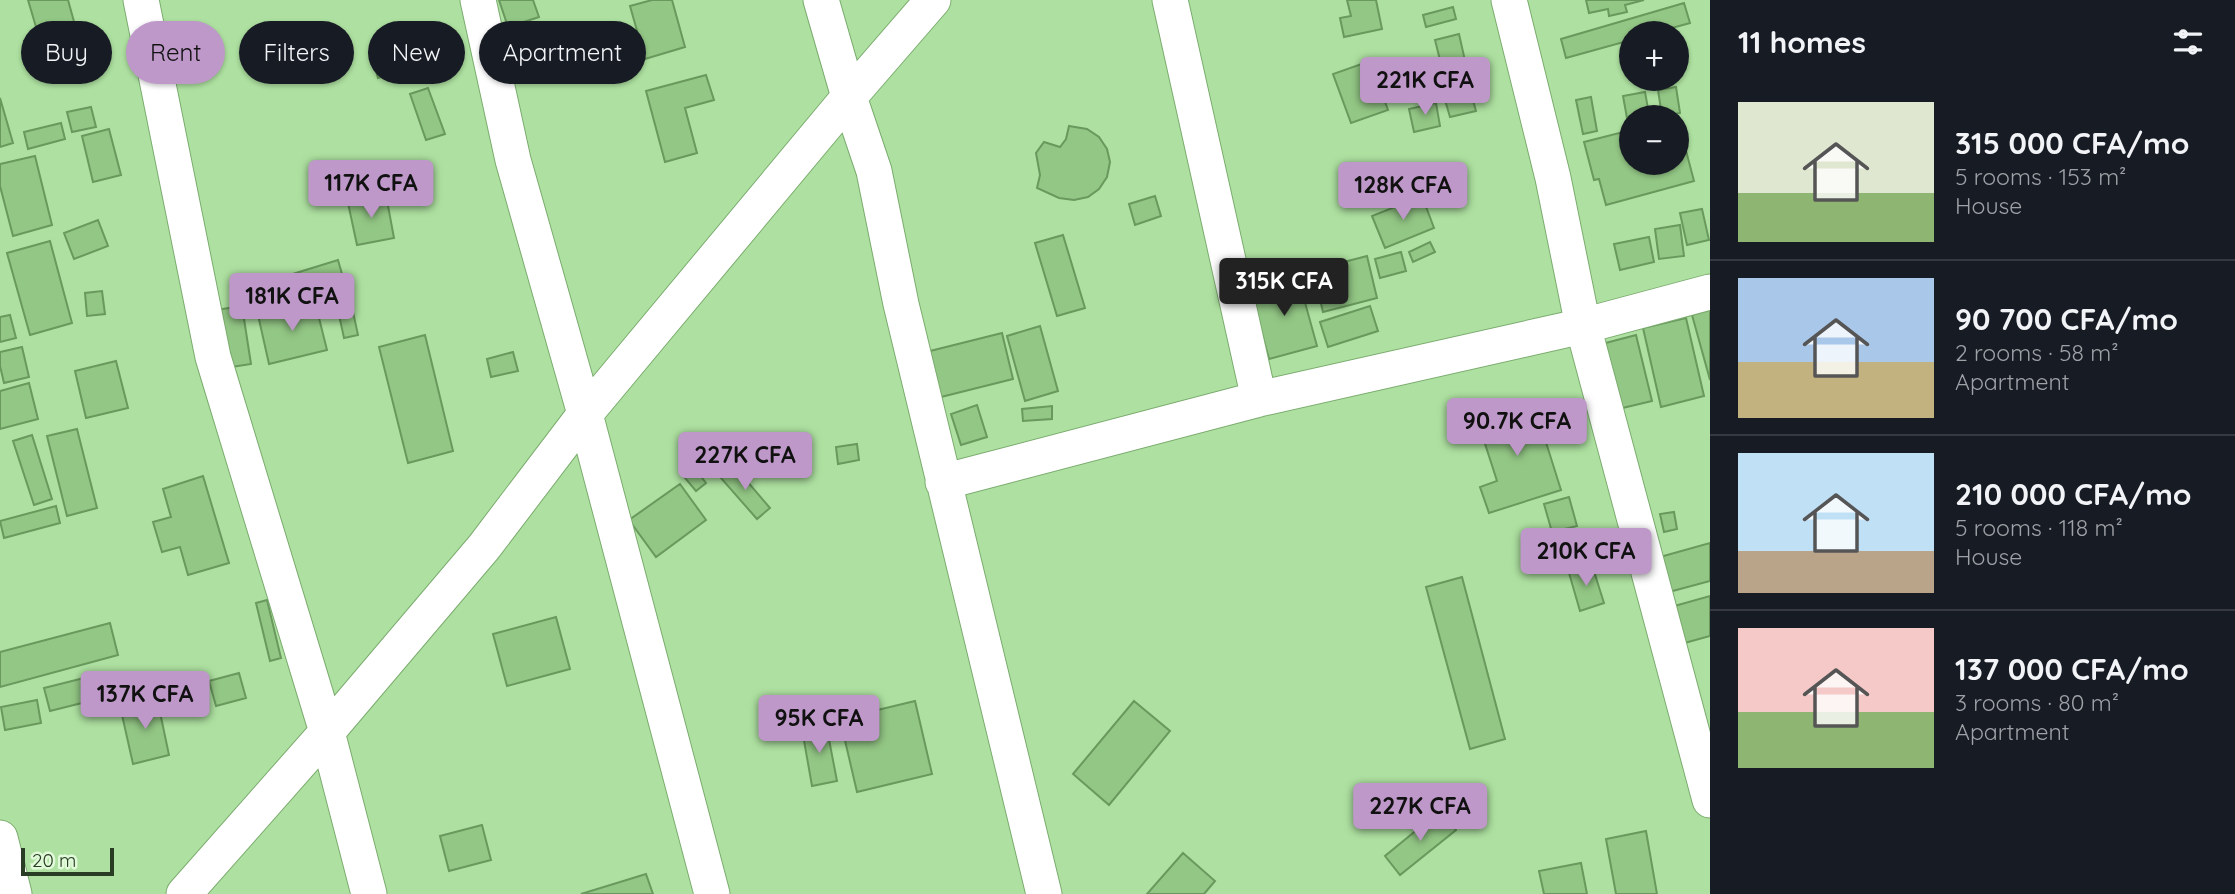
<!DOCTYPE html>
<meta charset="utf-8">
<style>
:root{--surface:#171b24;--page:#20242c;--text:#f1f3f6;--muted:#9ea1a6;--line:#363941;--accent:#bf98ca}
body{margin:0;font-family:Quicksand,sans-serif;background:var(--page);color:var(--text);height:100vh;display:flex;flex-direction:column;font-size:26px;white-space:nowrap}
*{box-sizing:border-box;margin:0}
p{font-size:23px;color:var(--muted)}
.icon{flex:none;width:38px;height:38px;fill:none;stroke:currentColor;stroke-width:2;stroke-linecap:round;stroke-linejoin:round}
.map{position:relative;flex:1;overflow:hidden}
.details{display:flex;flex-direction:column;background:var(--surface);width:525px}
.details>*{flex:none}
.top-card{position:absolute;left:21px;top:21px;width:665px;height:63px;display:flex;gap:14px}
.fabs{position:absolute;left:1619px;top:21px;display:grid;gap:14px}
.fabs a{display:grid;place-items:center;width:70px;height:70px;border-radius:50%;background:var(--surface);box-shadow:0 2px 5px #0004;font-size:35px}
.scale{position:absolute;left:21px;bottom:18px;width:93px;box-sizing:border-box;padding-left:7px;border:4px solid #283d23;border-top:0;font-size:19px;line-height:24px;white-space:nowrap;color:#283d23;-webkit-text-stroke:5px #e1fada;paint-order:stroke}
.price{position:absolute;translate:-50% -60px;padding:0 16px;border-radius:7px;background:var(--accent);color:#111;font-size:23px;line-height:46px;filter:drop-shadow(0 2px 4px #0008)}
.price::after{content:'';position:absolute;left:50%;top:42px;width:21px;height:16px;margin-left:-10px;background:inherit;clip-path:polygon(0 0,100% 0,50% 100%)}
.price.current{background:#222;color:#fff}
ul{padding:0;list-style:none}
li{display:flex;align-items:center;gap:21px;height:175px;padding:0 28px}
li+li{border-top:2px solid var(--line)}
li span{display:grid;place-items:center;flex:none;width:196px;height:140px;border-radius:0px;color:#555}
li>.icon{margin-inline-start:auto}
span .icon{width:84px;height:84px;fill:#fffc;stroke-width:1}
li b{font-size:30px}
h2{display:flex;justify-content:space-between;align-items:center;height:84px;padding:0 28px;font-size:30px}
.tag{padding:0 24px;border-radius:32px;background:var(--surface);box-shadow:0 2px 5px #0004;font-size:24px;line-height:63px}
.tag.current{background:var(--accent);color:#111}
main{display:flex;flex:1;min-height:0}
.map>svg:first-child{display:block}
</style>
<main>
<div class="map">
<svg width="1710" height="894" viewBox="0 0 1710 894">
<rect width="100%" height="100%" fill="#aee1a1"/>
<path fill="#93c785" stroke="#69995d" stroke-width="2" d="M28,0H68L83,54L32,69L24,41L39,37Z
M499,0H533L539,17L508,27Z
M652,0H672L685,47L645,59L630,6Z
M1347,0H1376L1382,29L1344,37L1340,18L1351,16Z
M1586,0H1644L1625,5L1627,12L1609,16L1608,9L1589,13Z
M1684,3L1690,23L1654,33H1631V40L1566,58L1561,39Z
M1453,7L1456,19L1426,27L1423,15Z
M1459,34L1466,65L1443,72L1435,40Z
M399,61L401,71L378,78L375,68Z
M1370,61L1388,110L1351,123L1333,74Z
M706,75L714,100L685,108L697,153L665,162L646,91Z
M1676,87L1680,113L1662,116L1658,90Z
M428,88L445,134L426,140L410,94Z
M1645,92L1649,114L1627,118L1623,96Z
M1471,93L1476,111L1450,117L1445,100Z
M1591,97L1597,131L1583,134L1576,100Z
M0,98L13,143L0,147Z
M1436,103L1440,126L1414,132L1409,109Z
M91,107L96,127L72,132L67,112Z
M61,123L65,139L28,149L24,132Z
M1069,126L1087,129L1099,137L1107,149L1110,162L1107,177L1099,189L1088,197L1074,200L1059,198L1037,188L1040,175L1036,153L1044,142L1060,147L1066,139Z
M1680,128L1694,181L1606,205L1599,179L1594,180L1584,142L1631,130V163H1676V129Z
M109,129L121,175L93,182L82,136Z
M35,156L52,225L13,236L0,186V164Z
M386,195L394,238L357,245L348,203Z
M1155,196L1161,216L1135,225L1129,204Z
M1422,196L1434,228L1385,248L1372,216Z
M1702,209L1709,240L1687,245L1680,213Z
M98,220L108,246L74,259L64,233Z
M1680,225L1684,256L1659,259L1655,229Z
M1063,235L1085,308L1057,316L1035,243Z
M1649,237L1654,262L1620,270L1614,244Z
M50,241L72,323L30,335L7,253Z
M1430,242L1435,252L1413,262L1409,252Z
M1401,252L1406,271L1380,278L1375,259Z
M1367,256L1377,298L1323,312L1313,270Z
M338,260L344,281L289,298L283,277Z
M1298,277L1317,346L1269,359L1250,291Z
M102,291L105,314L87,316L85,293Z
M350,298L358,335L344,338L336,301Z
M315,302L327,350L269,364L258,315Z
M242,306L251,364L225,368L216,310Z
M1370,306L1378,331L1328,347L1320,322Z
M1710,309V380L1692,315Z
M10,315L16,338L0,342V317Z
M1686,318L1704,396L1661,407L1643,328Z
M1040,326L1058,391L1025,401L1007,336Z
M1002,333L1013,379L929,400L918,354Z
M425,335L453,451L408,463L379,347Z
M1636,335L1652,401L1610,411L1594,346Z
M22,347L29,377L4,383L0,366V352Z
M513,352L518,371L491,377L487,359Z
M116,361L128,408L86,418L75,371Z
M29,383L38,419L0,429V391Z
M1533,401L1561,490L1489,513L1480,487L1497,481L1477,419Z
M977,405L987,437L961,445L951,414Z
M1052,406V419L1023,421L1022,409Z
M77,429L97,508L67,516L47,436Z
M32,435L52,499L34,505L13,441Z
M857,444L859,460L838,464L836,447Z
M734,466L770,508L757,519L720,477Z
M696,470L706,483L696,491L685,478Z
M203,476L229,563L188,575L180,547L162,552L153,522L171,517L163,489Z
M680,484L706,520L656,557L629,520Z
M1569,497L1577,526L1552,532L1544,504Z
M56,506L60,523L4,538L0,521Z
M1674,512L1677,529L1664,532L1660,514Z
M1710,543V581L1669,592L1660,557Z
M1592,565L1604,603L1580,611L1569,573Z
M1462,577L1505,739L1470,749L1426,587Z
M1710,596V636L1681,644L1671,607Z
M267,600L281,658L270,661L256,603Z
M556,617L570,669L507,686L493,634Z
M110,623L118,655L0,687V652Z
M239,673L246,698L216,706L209,681Z
M96,675L102,698L50,711L44,688Z
M157,698L169,755L133,764L120,706Z
M37,700L41,723L5,730L1,707Z
M915,701L932,774L857,792L840,719Z
M1134,701L1170,731L1109,805L1073,774Z
M826,724L837,781L812,786L802,729Z
M1440,811L1456,830L1400,875L1385,856Z
M482,825L491,860L449,871L440,836Z
M1646,831L1657,894H1616L1606,839Z
M1183,853L1215,881L1204,894H1147Z
M1581,863L1587,894H1544L1539,871Z
M646,874L653,894H581Z"/>
<g fill="none" stroke-linecap="round" stroke-linejoin="round">
<g stroke="#7bac6f" stroke-width="37">
<path id="minor" d="M141,0L213,357L327,732L369,894
M478,0L513,160L585,414L712,894
M821,0L849,97L874,171L901,304L1044,894
M1170,0L1259,399
M1509,0L1553,178L1583,326L1710,800
M943,482L1259,399L1583,326L1710,292
M0,838L14,894
M184,894L327,732L484,547L585,414L849,97L933,0"/>
</g>
<use href="#minor" stroke="#fff" stroke-width="35"/>
</g>
</svg>
<div class="fabs">
<a>+</a>
<a>−</a>
</div>
<div class="scale">20 m</div>
<b class="price" style="left:1425px;top:117px">221K CFA</b>
<b class="price" style="left:371px;top:220px">117K CFA</b>
<b class="price" style="left:1403px;top:222px">128K CFA</b>
<b class="price current" style="left:1284px;top:318px">315K CFA</b>
<b class="price" style="left:292px;top:333px">181K CFA</b>
<b class="price" style="left:1517px;top:458px">90.7K CFA</b>
<b class="price" style="left:745px;top:492px">227K CFA</b>
<b class="price" style="left:1586px;top:588px">210K CFA</b>
<b class="price" style="left:145px;top:731px">137K CFA</b>
<b class="price" style="left:819px;top:755px">95K CFA</b>
<b class="price" style="left:1420px;top:843px">227K CFA</b>
<div class="top-card">
<a class="tag">Buy</a>
<a class="tag current">Rent</a>
<a class="tag">Filters</a>
<a class="tag">New</a>
<a class="tag">Apartment</a>
</div>
</div>
<section class="details">
<h2>11 homes<svg class="icon" aria-label="filters" viewBox="0 0 24 24"><path d="M4 7h16M4 17h16"/><circle cx="9" cy="7" r="2"/><circle cx="15" cy="17" r="2"/></svg></h2>
<ul>
<li><span style="background:linear-gradient(#dfe7d0 65%,#8fb573 0)"><svg class="icon" aria-label="home" viewBox="0 0 24 24"><path d="M3 11l9-7 9 7M6 9v11h12V9"/></svg></span><div><b>315 000 CFA/mo</b><p>5 rooms · 153 m²</p><p>House</p></div></li>
<li><span style="background:linear-gradient(#a9c7e8 60%,#c2b280 0)"><svg class="icon" aria-label="home" viewBox="0 0 24 24"><path d="M3 11l9-7 9 7M6 9v11h12V9"/></svg></span><div><b>90 700 CFA/mo</b><p>2 rooms · 58 m²</p><p>Apartment</p></div></li>
<li><span style="background:linear-gradient(#bfe0f5 70%,#b9a48a 0)"><svg class="icon" aria-label="home" viewBox="0 0 24 24"><path d="M3 11l9-7 9 7M6 9v11h12V9"/></svg></span><div><b>210 000 CFA/mo</b><p>5 rooms · 118 m²</p><p>House</p></div></li>
<li><span style="background:linear-gradient(#f6c9c9 60%,#8fb573 0)"><svg class="icon" aria-label="home" viewBox="0 0 24 24"><path d="M3 11l9-7 9 7M6 9v11h12V9"/></svg></span><div><b>137 000 CFA/mo</b><p>3 rooms · 80 m²</p><p>Apartment</p></div></li>
</ul>
</section>
</main>
